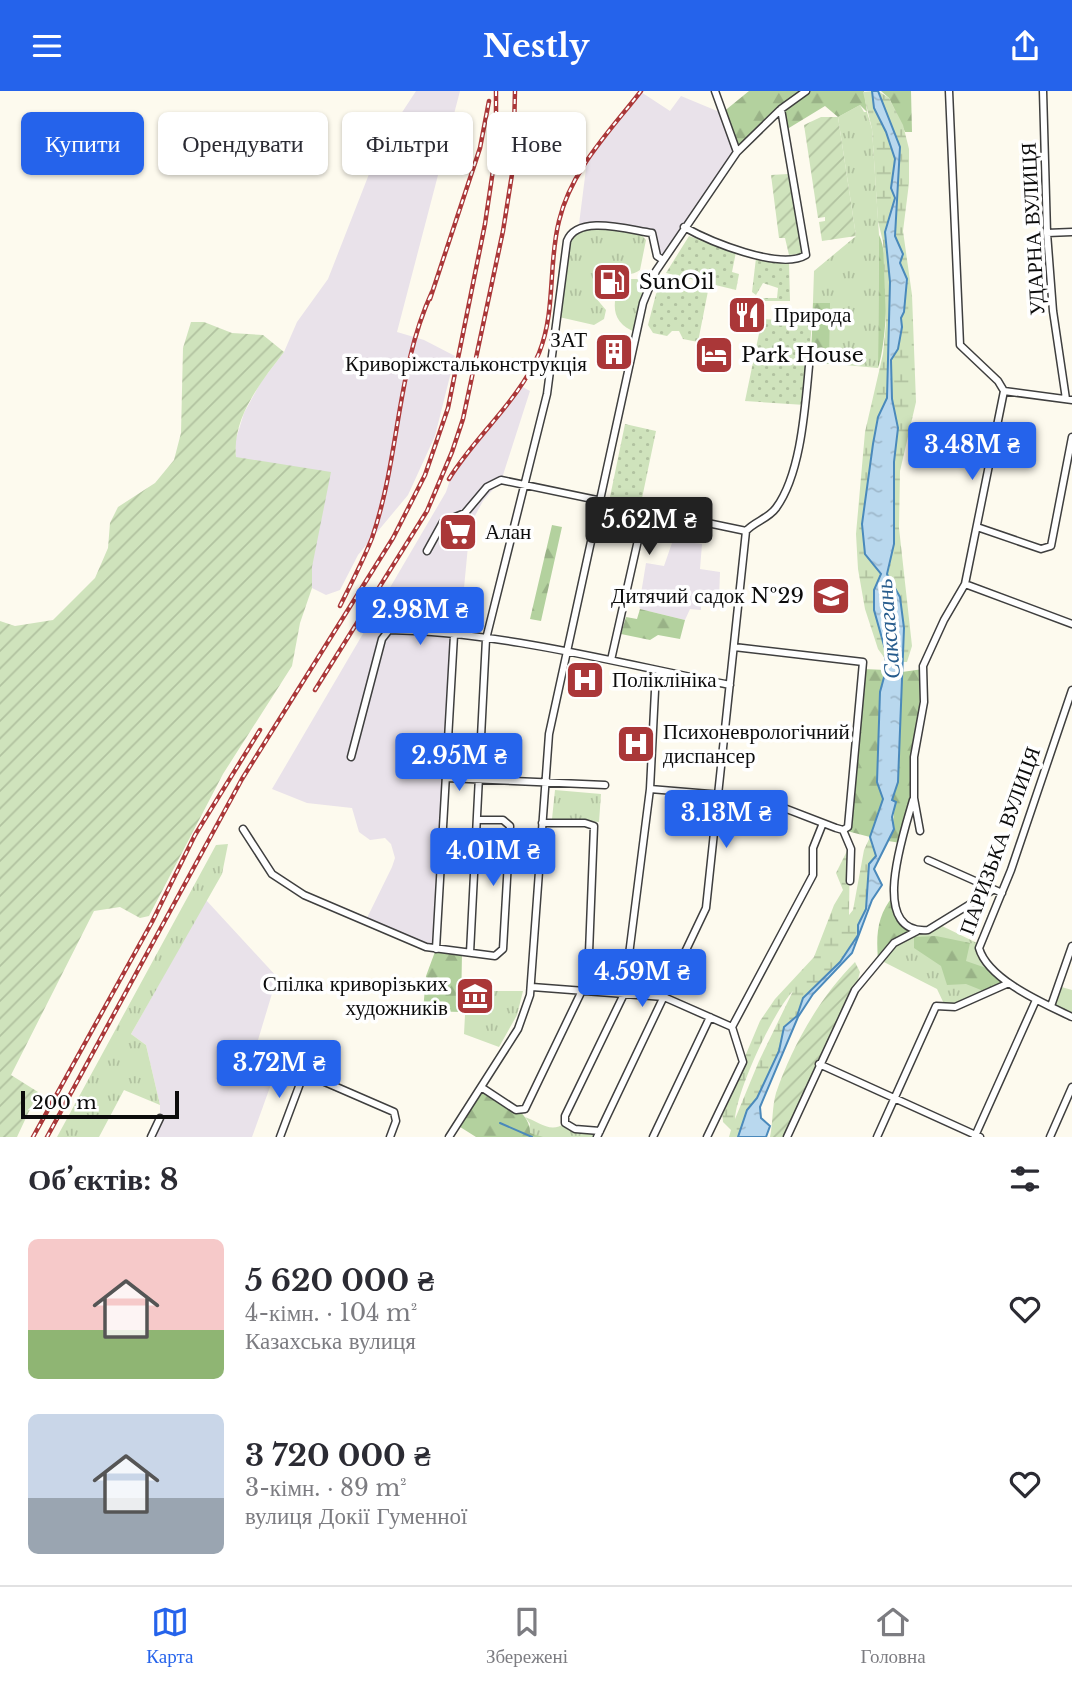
<!DOCTYPE html>
<html lang="uk">
<meta charset="utf-8">
<style>
:root{--surface:#fff;--page:#f2f2f3;--text:#2b2b33;--muted:#7c7c81;--line:#e1e1e2;--accent:#2563eb}
body{margin:0;font-family:"Libre Baskerville",serif;background:var(--page);color:var(--text);height:100vh;display:flex;flex-direction:column;font-size:26px;white-space:nowrap}
*{box-sizing:border-box;margin:0}
p{font-size:23px;color:var(--muted)}
.icon{flex:none;width:38px;height:38px;fill:none;stroke:currentColor;stroke-width:2;stroke-linecap:round;stroke-linejoin:round}
.map{position:relative;height:1046px;overflow:hidden}
.side{display:flex;flex-direction:column;background:var(--surface);flex:1}
.side>*{flex:none}
.guide{position:absolute;left:21px;top:21px;width:700px;height:63px;display:flex;gap:14px}
.scale{position:absolute;left:21px;bottom:18px;width:158px;box-sizing:border-box;padding-left:7px;border:4px solid #0c0c0c;border-top:0;font-size:19px;line-height:24px;white-space:nowrap;color:#0c0c0c;-webkit-text-stroke:5px #fff;paint-order:stroke}
.price{position:absolute;translate:-50% -60px;padding:0 16px;border-radius:7px;background:var(--accent);color:#fff;font-size:23px;line-height:46px;filter:drop-shadow(0 2px 4px #0008)}
.price::after{content:'';position:absolute;left:50%;top:42px;width:21px;height:16px;margin-left:-10px;background:inherit;clip-path:polygon(0 0,100% 0,50% 100%)}
.price.current{background:#222;color:#fff}
ul{padding:0;list-style:none}
li{display:flex;align-items:center;gap:21px;height:175px;padding:0 28px}
li span{display:grid;place-items:center;flex:none;width:196px;height:140px;border-radius:10px;color:#555}
li>.icon{margin-inline-start:auto}
span .icon{width:84px;height:84px;fill:#fffc;stroke-width:1}
li b{font-size:30px}
h2{display:flex;justify-content:space-between;align-items:center;height:84px;padding:0 28px;font-size:30px}
.pill{padding:0 24px;border-radius:10px;background:var(--surface);box-shadow:0 2px 5px #0004;font-size:24px;line-height:63px}
.pill.current{background:var(--accent);color:#fff}
header{display:flex;justify-content:space-between;align-items:center;height:91px;padding:0 28px;background:var(--accent);color:#fff;font-size:32px;font-weight:700}
.tabs{display:flex;justify-content:space-around;align-items:center;height:98px;border-top:2px solid var(--line);background:var(--surface);font-size:19px;color:var(--muted)}
.tabs a{display:grid;justify-items:center;gap:4px}
.tabs .current{color:var(--accent)}
.map>svg:first-child{display:block}
</style>
<header><svg class="icon" aria-label="menu" viewBox="0 0 24 24"><path d="M4 6h16M4 12h16M4 18h16"/></svg>Nestly<svg class="icon" aria-label="share" viewBox="0 0 24 24"><path d="M12 15V3M7 8l5-5 5 5M5 13v7h14v-7"/></svg></header>
<div class="map">
<svg width="1072" height="1046" viewBox="0 0 1072 1046">
<defs>
<pattern id="grass-tufts" width="24" height="20" patternUnits="userSpaceOnUse" patternTransform="scale(1.75)"><rect width="24" height="20" fill="#cfe3bc"/><path d="M3 7l-1-3M5 7V3M7 7l1-3M15 17l-1-3M17 17v-4M19 17l1-3" fill="none" stroke="#b1c2a0"/></pattern>
<pattern id="forest-firs" width="22" height="20" patternUnits="userSpaceOnUse" patternTransform="scale(1.75)"><rect width="22" height="20" fill="#b3d19e"/><path d="M5 1l3.5 6h-7zM16 11l3.5 6h-7z" fill="#99b287"/></pattern>
<pattern id="wetland-marsh" width="20" height="14" patternUnits="userSpaceOnUse" patternTransform="scale(1.75)"><rect width="20" height="14" fill="#cfe3bc"/><path d="M1 5h8M5 5V1M11 12h8M15 12V8" fill="none" stroke="#b1c2a0"/></pattern>
<pattern id="park-dots" width="8" height="8" patternUnits="userSpaceOnUse" patternTransform="scale(1.75)"><rect width="8" height="8" fill="#cfe3bc"/><path d="M2 2h.1M6 6h.1" fill="none" stroke="#b1c2a0" stroke-width="1.8" stroke-linecap="round"/></pattern>
<pattern id="garden-furrows" width="10" height="10" patternUnits="userSpaceOnUse" patternTransform="scale(1.75)"><rect width="10" height="10" fill="#cfe3bc"/><path d="M-1 1l2-2M0 10L10 0M9 11l2-2" fill="none" stroke="#b1c2a0"/></pattern>
<pattern id="water-ripples" width="26" height="14" patternUnits="userSpaceOnUse" patternTransform="scale(1.75)"><rect width="26" height="14" fill="#b9d8ee"/><path d="M2 4q2-2 4 0t4 0M15 11q2-2 4 0t4 0" fill="none" stroke="#9eb8cb"/></pattern>
</defs>
<rect width="100%" height="100%" fill="#fdfaee"/>
<path fill="#e9e2ea" d="M416,0H460L397,241L424,249L455,265L435,345L408,404L358,464L340,499L326,504L312,497V476L236,366L235,351L244,322L261,291L284,261L297,231L328,188L380,55Z
M641,1L670,20L681,5L722,22L737,61L663,169L659,167L652,142L579,133L587,70Z
M521,295L530,300L503,384V394L496,395L483,410L470,434L460,539H454V544L436,858L365,831L392,776L395,767L391,753L385,747L370,749L359,741L352,717L307,712L272,698L446,401L452,383Z
M673,449L702,453L700,478L720,481L719,508H701V519L690,518L685,529L640,518L639,515L646,472L664,475Z
M206,809L277,886L255,959L279,971L252,1046H151L160,1027V1014L146,954L131,943Z"/>
<path fill="url(#grass-tufts)" d="M860,14L864,21H867L872,38L879,144L878,277L811,271L814,180L856,145L838,26Z
M587,135L638,140L646,149L640,179C622,191 603,172 595,206L606,219L604,228L594,234L559,226L567,150Z
M629,188H652L636,241C613,233 611,216 619,194Z
M555,699L601,703L599,731L552,728Z
M228,753L222,783L131,943L146,954L160,1014L124,999L99,1046H57L216,754Z
M938,833L979,853L980,862L1009,892L946,917L937,898L878,868L894,852Z
M1058,895L1072,899V926L1051,915Z
M489,900H523L517,924L499,956L464,943L465,924H488Z
M525,1026C539,1031 551,1043 565,1032L570,1037L600,1040L597,1046H527L530,1033Z"/>
<path fill="url(#forest-firs)" d="M749,0H864L867,21L860,14L838,26L825,15L784,40L781,19L737,61L722,22Z
M881,0H911L912,41H905L889,7Z
M879,144C891,168 887,251 878,277Z
M813,212H830L829,273L811,271Z
M552,434L562,436L541,530L530,528Z
M640,518L685,529L680,548L658,544L650,549L621,543L626,526L637,528Z
M863,578L886,579L880,601L877,691L883,708L870,746L843,739L848,736Z
M923,578L925,600L914,666V707L901,752L888,750C895,737 892,726 896,711L892,709L898,691L902,581Z
M894,804L896,818L917,840L894,852L878,868C876,844 877,824 894,804Z
M936,845L970,852L966,870L989,878L1001,887L1002,891L986,901L966,893L947,894L941,875L914,857V846Z
M436,858L462,861L461,921L423,920L426,885Z
M481,996C498,1006 531,1019 530,1042L543,1046H476L457,1034Z"/>
<path fill="url(#wetland-marsh)" fill-rule="evenodd" d="M872,0L874,17L886,41L895,68L891,97L895,107L885,141L890,191L887,307L878,326L873,353L862,433L865,463L881,483C867,516 883,537 886,569L878,558L865,518L858,478L856,443L865,341L883,263L886,232L883,151L878,130L872,38L863,1Z
M878,0L889,7L903,34L909,58V92L903,140L912,204L916,311L900,380L899,437L912,555L907,571H902C904,538 904,513 887,484L894,453V371L898,337L892,308L891,269L898,258L902,236L901,227L904,221L907,188L899,172L903,163L895,145L900,56Z
M870,746L876,765L869,773L866,818L858,834V843L840,871L803,907L797,925L784,936L779,960L757,1007L747,1019L738,1046H729L731,1039L723,1031L722,1020L760,930L775,908L814,866L834,814L843,799L836,782L850,754L849,824L853,819L864,759ZM793,900L759,970L735,1028C737,999 773,921 793,900Z"/>
<path fill="url(#park-dots)" d="M689,145L736,161L732,181L739,183L736,199L666,182Z
M756,167L789,170L790,210H764L763,207H777L778,197L763,192L756,204L752,201Z
M664,189L708,200L698,251L683,248L679,240H672L667,245L653,242L648,234L656,203Z
M762,228L812,231L805,314L745,310Z
M625,333L656,340L641,412L610,406Z"/>
<path fill="url(#garden-furrows)" d="M821,26H838L856,145L822,150L819,131L825,130V126L818,127L804,34Z
M788,83L804,158L800,163L789,164L785,147H779L771,84Z
M191,231H204L232,242L263,244L284,261C261,291 232,326 236,366L331,381L312,476V497L300,532L292,575L223,683L149,825L140,827L120,816L94,820L11,984L38,1001L17,1046H0V530L15,535L53,529L95,487L108,457L110,432L118,416L155,392L174,369L181,342L183,257Z
M855,871L860,881L855,899L787,1046H770C773,1032 772,1016 776,1002C792,955 820,906 855,871Z"/>
<path fill="url(#water-ripples)" stroke="#4a89bb" stroke-width="2" d="M872,0H878L900,56L895,145L903,163L900,172L907,188L904,221L901,227L902,236L898,258L891,269L892,308L898,337L894,371V453L887,483L900,506L904,537L898,691L892,709L896,711L892,726L894,738L874,778L882,794L872,809L852,862L813,903L798,926L760,1016L761,1027L770,1035L766,1046H738L747,1019L757,1007L779,960L784,936L797,925L803,907L840,871L858,844V834L866,818L869,773L876,765L870,746L883,708L877,691L880,601L886,579L885,558L874,519V499L881,483L865,463L862,433L873,353L878,326L887,307L890,191L885,141L895,107L891,97L895,68L886,41L874,17Z"/>
<g fill="none" stroke-linecap="round" stroke-linejoin="round">
<path stroke="#4a89bb" stroke-width="2" d="M500,1032L532,1046"/>
<g stroke="#3f3f3f" stroke-width="9">
<path id="minor" d="M715,0L737,61
M949,0L960,254L998,290L1004,300
M1043,0L1047,142L1053,220L1066,308
M684,136C709,150 780,180 806,164L781,18
M1047,142L1072,141
M1004,300L1072,309
M977,436L1041,458L1051,455L1072,346
M427,460L443,431L465,422L487,396L501,389L746,440
M965,493L1072,533
M611,569L645,418
M1072,599L1011,779L979,857C988,889 1045,913 1072,926
M351,666L382,548L389,539C504,541 617,572 730,594
M446,687L605,694
M650,698L758,707L836,737L843,739L848,736L863,571L734,556
M913,709C905,739 867,844 928,839L993,799
M243,738L272,783L304,804L426,856L495,865L503,858L510,735L503,729H477
M843,739L851,758L850,790
M920,740L914,707V666L924,611L923,575L944,529L965,493L1004,300
M928,769L1002,802
M436,858L454,544
M470,862L486,548L547,303L567,150C578,123 629,139 652,142L657,165L663,169
M532,896L664,906L732,936L743,971L707,1046
M1051,915L1072,855
M732,936L813,784V757L823,732
M258,962L394,1021L396,1030L390,1046
M819,973L980,1046
M481,996L516,1019L525,1018L588,887L594,735L585,732H542
M600,1040L575,1038L565,1032V1025L624,903L650,698L656,580
M975,1045L1036,909
M151,1046L160,1027
M280,1046L304,982
M449,1046L518,938L530,904L549,643L643,212L656,180L737,61L781,18L806,0
M597,1046L706,817L746,440C755,430 768,428 776,417C801,383 805,317 809,275
M653,1046L710,926
M787,1046L855,899L894,852L917,840
M877,1046L936,915L955,916L1009,892
M1050,1046L1072,996"/>
</g>
<use href="#minor" stroke="#fff" stroke-width="6"/>
<g stroke="#aa3738" stroke-width="4.5">
<path id="rail" d="M430,208L480,57L489,10
M449,388C476,344 519,310 539,262C556,220 548,173 559,130C571,79 610,40 641,0
M340,515C351,493 363,470 372,447C400,366 396,279 432,201
M315,599L427,420L452,361L463,328L503,140L513,77L515,0
M33,1046L152,831L195,744L260,639
M47,1046L242,688L393,447L425,384L448,317L485,133L496,59V0"/>
</g>
<use href="#rail" stroke="#fff" stroke-width="2" stroke-dasharray="5" stroke-linecap="butt"/>
</g>
<defs>
<g id="fuel-square" transform="scale(2.0125)"><rect x="-9" y="-9" width="18" height="18" rx="4" fill="#aa3738" stroke="#fff"/><path d="M-5.5-6h7V0h2V4h1.3V-2.5L3-4.5l.8-.8L6-3V5H2.5V1h-1V6h-7ZM-4.2-4.7v3.2H.2V-4.7Z" fill="#fff"/></g>
<g id="restaurant-square" transform="scale(2.0125)"><rect x="-9" y="-9" width="18" height="18" rx="4" fill="#aa3738" stroke="#fff"/><path d="M-5-6h1v4h1v-4h1v4h1v-4h1v5L-1.5 .5V6h-2V.5L-5-1ZM5-6V6H3V1.5H1.5Q1.5-4 5-6Z" fill="#fff"/></g>
<g id="building-square" transform="scale(2.0125)"><rect x="-9" y="-9" width="18" height="18" rx="4" fill="#aa3738" stroke="#fff"/><path d="M-4-6H4V6H1V3H-1V6H-4ZM-2.5-4.3h1.7v1.8h-1.7ZM.8-4.3h1.7v1.8H.8ZM-2.5-1h1.7V.8h-1.7ZM.8-1h1.7V.8H.8Z" fill="#fff"/></g>
<g id="hotel-square" transform="scale(2.0125)"><rect x="-9" y="-9" width="18" height="18" rx="4" fill="#aa3738" stroke="#fff"/><path d="M-6-4.5h1.5V1H6V5H4.5V3h-9V5H-6ZM-4 0a1.8 1.8 0 1 1 3.6 0ZM.5 0V-2.5h3Q6-2.5 6 0Z" fill="#fff"/></g>
<g id="supermarket-square" transform="scale(2.0125)"><rect x="-9" y="-9" width="18" height="18" rx="4" fill="#aa3738" stroke="#fff"/><path d="M-6-5.5h2.5l.6 2H6L4.5 2H-2.5L-4.4-4H-6ZM-1.5 3.2a1.3 1.3 0 1 0 .1 0ZM3 3.2a1.3 1.3 0 1 0 .1 0Z" fill="#fff"/></g>
<g id="school-square" transform="scale(2.0125)"><rect x="-9" y="-9" width="18" height="18" rx="4" fill="#aa3738" stroke="#fff"/><path d="M0-5L7-2L0 1L-7-2ZM-4 1L0 2.5L4 1V4Q0 6-4 4Z" fill="#fff"/></g>
<g id="hospital-square" transform="scale(2.0125)"><rect x="-9" y="-9" width="18" height="18" rx="4" fill="#aa3738" stroke="#fff"/><path d="M-5-5h3v3.5h4V-5h3V5h-3V1.5h-4V5h-3Z" fill="#fff"/></g>
<g id="museum-square" transform="scale(2.0125)"><rect x="-9" y="-9" width="18" height="18" rx="4" fill="#aa3738" stroke="#fff"/><path d="M0-6L6-3V-2H-6V-3ZM-5-1h2V3h-2ZM-1-1h2V3h-2ZM3-1h2V3H3ZM-6 4H6V6H-6Z" fill="#fff"/></g>
</defs>
<g fill-rule="evenodd">
<use href="#fuel-square" x="612" y="191"/>
<use href="#restaurant-square" x="747" y="224"/>
<use href="#building-square" x="614" y="261"/>
<use href="#hotel-square" x="714" y="264"/>
<use href="#supermarket-square" x="458" y="441"/>
<use href="#school-square" x="831" y="505"/>
<use href="#hospital-square" x="585" y="589"/>
<use href="#hospital-square" x="636" y="653"/>
<use href="#museum-square" x="475" y="905"/>
</g>
<g text-anchor="middle" dominant-baseline="central" stroke-width="7" stroke-linejoin="round" paint-order="stroke">
<g font-size="21" fill="#0c0c0c" stroke="#fff">
<text transform="translate(1033 138) rotate(-93)">УДАРНА ВУЛИЦЯ</text>
<text transform="translate(1000 750) rotate(-70)">ПАРИЗЬКА ВУЛИЦЯ</text>
</g>
<g font-size="21" fill="#0c0c0c" stroke="#fff" text-anchor="start">
<text x="639" y="191">SunOil</text>
<text x="774" y="224">Природа</text>
<text x="587" y="249" text-anchor="end">ЗАТ<tspan x="587" dy="24">Криворіжстальконструкція</tspan></text>
<text x="741" y="264">Park House</text>
<text x="485" y="441">Алан</text>
<text x="804" y="505" text-anchor="end">Дитячий садок №29</text>
<text x="612" y="589">Поліклініка</text>
<text x="663" y="641">Психоневрологічний<tspan x="663" dy="24">диспансер</tspan></text>
<text x="448" y="893" text-anchor="end">Спілка криворізьких<tspan x="448" dy="24">художників</tspan></text>
</g>
<g font-size="23" font-style="italic" fill="#275c8d" stroke="#fff">
<text transform="translate(888 538) rotate(-95)">Саксагань</text>
</g>
</g>
</svg>
<div class="scale">200 m</div>
<b class="price" style="left:972px;top:391px">3.48M ₴</b>
<b class="price current" style="left:649px;top:466px">5.62M ₴</b>
<b class="price" style="left:420px;top:556px">2.98M ₴</b>
<b class="price" style="left:459px;top:702px">2.95M ₴</b>
<b class="price" style="left:726px;top:759px">3.13M ₴</b>
<b class="price" style="left:493px;top:797px">4.01M ₴</b>
<b class="price" style="left:642px;top:918px">4.59M ₴</b>
<b class="price" style="left:279px;top:1009px">3.72M ₴</b>
<div class="guide">
<a class="pill current">Купити</a>
<a class="pill">Орендувати</a>
<a class="pill">Фільтри</a>
<a class="pill">Нове</a>
</div>
</div>
<section class="side">
<h2>Об’єктів: 8<svg class="icon" aria-label="filters" viewBox="0 0 24 24"><path d="M4 7h16M4 17h16"/><circle cx="9" cy="7" r="2"/><circle cx="15" cy="17" r="2"/></svg></h2>
<ul>
<li><span style="background:linear-gradient(#f6c9c9 65%,#8fb573 0)"><svg class="icon" aria-label="home" viewBox="0 0 24 24"><path d="M3 11l9-7 9 7M6 9v11h12V9"/></svg></span><div><b>5 620 000 ₴</b><p>4-кімн. · 104 m²</p><p>Казахська вулиця</p></div><svg class="icon" aria-label="heart" viewBox="0 0 24 24"><path d="M12 20l-8-8c-3-5 5-10 8-4 3-6 11-1 8 4z"/></svg></li>
<li><span style="background:linear-gradient(#c9d6e8 60%,#9aa5b1 0)"><svg class="icon" aria-label="home" viewBox="0 0 24 24"><path d="M3 11l9-7 9 7M6 9v11h12V9"/></svg></span><div><b>3 720 000 ₴</b><p>3-кімн. · 89 m²</p><p>вулиця Докії Гуменної</p></div><svg class="icon" aria-label="heart" viewBox="0 0 24 24"><path d="M12 20l-8-8c-3-5 5-10 8-4 3-6 11-1 8 4z"/></svg></li>
</ul>
</section>
<nav class="tabs">
<a class="current"><svg class="icon" aria-label="map" viewBox="0 0 24 24"><path d="M3 6l6-2 6 2 6-2v14l-6 2-6-2-6 2zM9 4v14M15 6v14"/></svg>Карта</a>
<a><svg class="icon" aria-label="saved" viewBox="0 0 24 24"><path d="M7 4h10v16l-5-4-5 4z"/></svg>Збережені</a>
<a><svg class="icon" aria-label="home" viewBox="0 0 24 24"><path d="M3 11l9-7 9 7M6 9v11h12V9"/></svg>Головна</a>
</nav>
